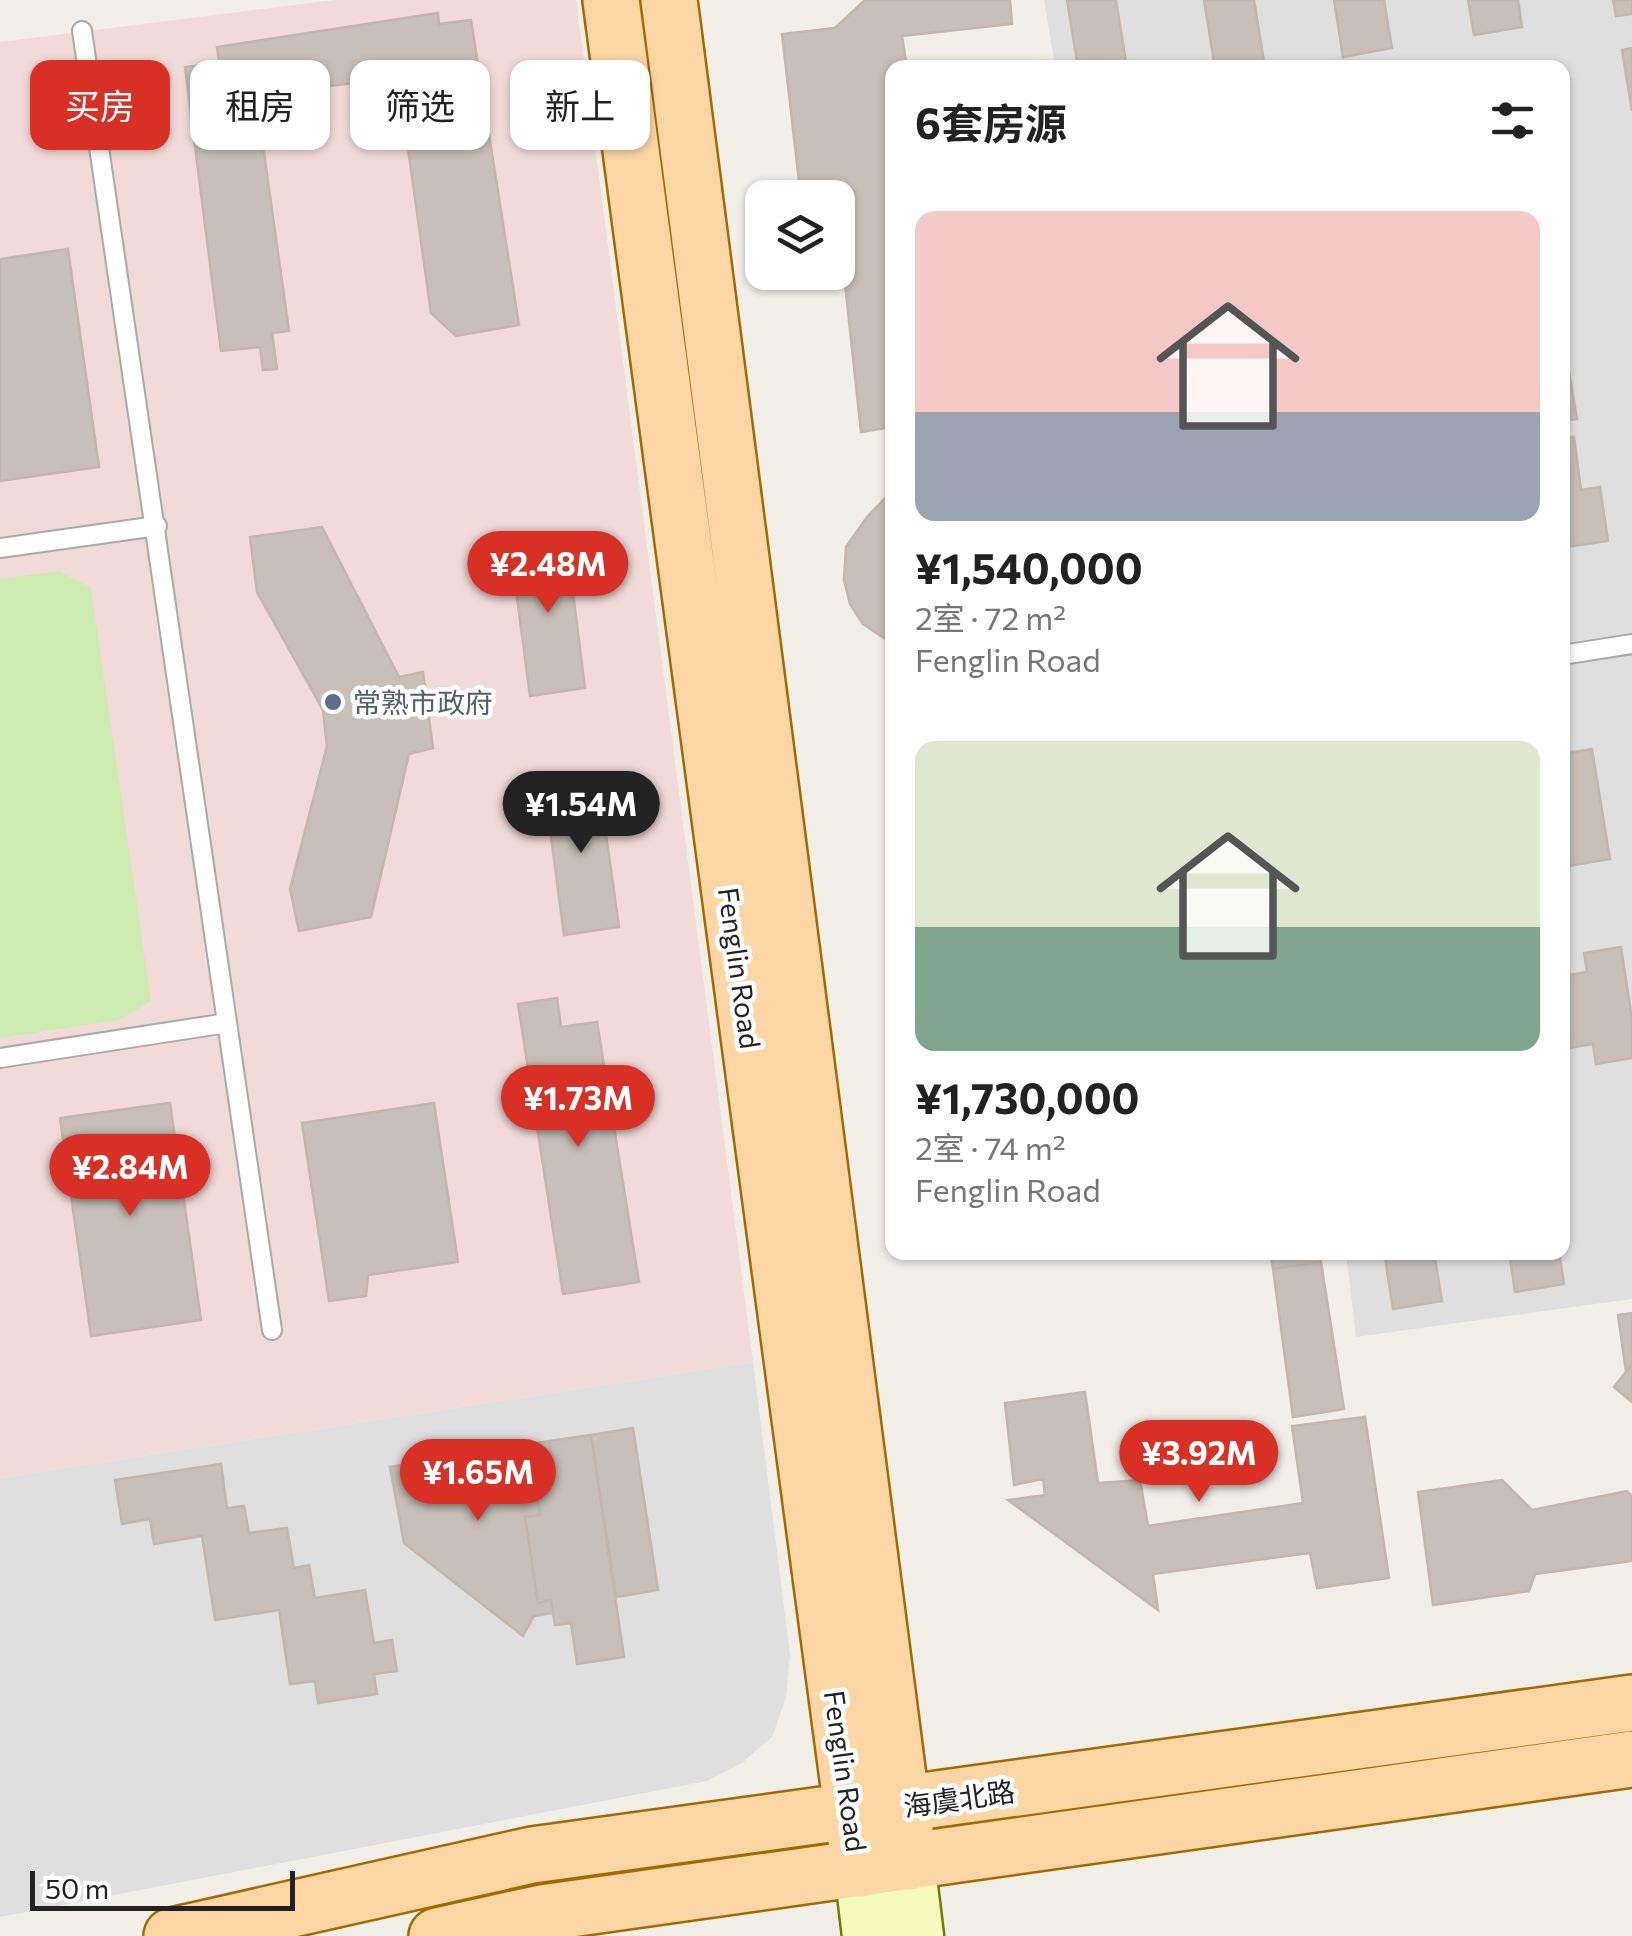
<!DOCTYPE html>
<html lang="zh">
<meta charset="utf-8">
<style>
:root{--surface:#fff;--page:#f6f6f6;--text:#222;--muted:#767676;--accent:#d93025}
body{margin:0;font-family:Commissioner,"Noto Sans SC",sans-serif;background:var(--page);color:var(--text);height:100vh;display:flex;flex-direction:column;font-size:38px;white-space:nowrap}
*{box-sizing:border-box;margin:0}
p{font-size:32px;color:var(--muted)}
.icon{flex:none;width:55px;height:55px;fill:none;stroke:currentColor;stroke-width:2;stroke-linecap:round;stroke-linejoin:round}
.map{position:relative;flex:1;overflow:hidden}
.sheet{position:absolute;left:885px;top:60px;width:685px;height:1200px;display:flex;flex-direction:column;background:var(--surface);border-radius:20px;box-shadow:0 2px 8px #0004}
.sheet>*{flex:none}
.top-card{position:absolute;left:30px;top:60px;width:705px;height:90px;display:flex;gap:20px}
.fabs{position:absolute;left:745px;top:180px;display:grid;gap:20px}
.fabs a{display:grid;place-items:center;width:110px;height:110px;border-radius:20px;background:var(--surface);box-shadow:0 2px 8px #0004;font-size:50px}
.scale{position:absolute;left:30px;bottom:25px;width:265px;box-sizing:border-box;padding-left:10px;border:5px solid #222;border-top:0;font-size:28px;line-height:35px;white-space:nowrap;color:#222;-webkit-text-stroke:8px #fff;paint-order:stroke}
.price{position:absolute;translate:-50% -85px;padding:0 22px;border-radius:35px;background:var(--accent);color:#fff;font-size:32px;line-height:65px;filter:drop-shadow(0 2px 5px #0008)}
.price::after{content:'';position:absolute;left:50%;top:60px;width:30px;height:22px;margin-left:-15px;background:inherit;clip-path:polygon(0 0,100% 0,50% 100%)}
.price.current{background:#222;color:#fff}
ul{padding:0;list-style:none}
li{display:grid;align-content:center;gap:20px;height:530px;padding:0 30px}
li span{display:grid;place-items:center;height:310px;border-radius:20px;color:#555}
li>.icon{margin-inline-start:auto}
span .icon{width:180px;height:180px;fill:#fffc;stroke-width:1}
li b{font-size:42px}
h2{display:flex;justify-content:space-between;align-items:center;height:120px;padding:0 30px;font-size:42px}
.chip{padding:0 35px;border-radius:20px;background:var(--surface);box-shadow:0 2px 8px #0004;font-size:35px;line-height:90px}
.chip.current{background:var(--accent);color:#fff}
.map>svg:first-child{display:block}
</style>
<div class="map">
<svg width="1632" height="1936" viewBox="0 0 1632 1936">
<rect width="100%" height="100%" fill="#f2efe9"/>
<path fill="#e0dfdf" d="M1044,0H1632V1299L1356,1337L1346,1253L1562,1252V68L1055,67Z
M753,1362L790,1654L786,1698L772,1737L742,1763L707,1781L0,1917V1478Z"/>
<path fill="#f2dad9" d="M334,0H576L753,1362L0,1478V42Z"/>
<path fill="#cdebb0" d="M59,571L91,588L151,1001L119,1020L0,1038V579Z"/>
<path fill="#c7bfb8" stroke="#c4b6ab" stroke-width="2.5" d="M865,0H1010L1012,24L902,36L907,68H892V261H889L892,295V427L861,432L843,265L838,266V198H801L782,34L835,28Z
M1067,0H1116L1127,68H1078Z
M1204,0H1254L1265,68H1215Z
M1334,0H1384L1392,48L1343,57Z
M1468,0H1518L1522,27L1474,35Z
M1613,0H1632V14L1616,16Z
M438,13L439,24L471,20L519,325L456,336L431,313L398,77L256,96L289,331L272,333L277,369L263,370L260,347L221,351L185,67L219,63L217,47Z
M1632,48V111L1622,50Z
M68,249L99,467L0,481V259Z
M1562,330L1577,419L1562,421Z
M1574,437L1581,490L1600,487L1608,541L1567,547L1562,536V439Z
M892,491V674L887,640L863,624L850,604L844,580L846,547L867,517Z
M322,527L399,677L423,672L433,748L409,754L371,917L299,931L290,889L327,746L323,710L257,592L250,537Z
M566,537L585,688L530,696L510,544Z
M1592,749L1610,859L1568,866L1565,847H1562V754Z
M598,777L619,927L564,935L544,784Z
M1621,947L1632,1019V1058L1596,1064L1593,1044L1562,1049V976L1587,972L1584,953Z
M557,998L561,1027L597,1022L639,1282L563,1294L518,1004Z
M170,1103L201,1320L91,1336L60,1118Z
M434,1103L458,1262L368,1275L366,1296L329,1301L302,1123Z
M1270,1252H1320L1321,1262L1273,1269Z
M1384,1252H1434L1442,1301L1393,1309Z
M1509,1252H1559L1564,1284L1515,1292Z
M1321,1262L1344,1409L1293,1417L1273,1269Z
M1632,1313V1364L1626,1372L1618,1315Z
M1632,1364V1402L1614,1387Z
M1085,1392L1098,1483L1140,1480L1148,1526L1303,1503L1292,1426L1365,1417L1389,1578L1317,1588L1310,1553L1153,1574L1158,1610L1008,1500L1045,1495L1043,1479L1014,1485L1005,1403Z
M633,1428L658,1590L616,1597L591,1435Z
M591,1435L624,1657L577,1664L571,1623L555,1625L551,1600L538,1603L525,1517L540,1515L533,1470L554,1468L549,1441Z
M549,1441L554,1468L533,1470L540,1515L525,1517L538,1603L551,1600L553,1613L534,1616L523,1636L404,1543L390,1467Z
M221,1464L227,1508L244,1506L249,1533L287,1528L294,1568L309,1565L315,1598L365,1590L374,1643L392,1640L397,1671L374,1674L377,1694L318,1703L315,1681L290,1684L279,1610L215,1620L202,1536L154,1544L150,1519L122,1524L115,1480Z
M1502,1480L1532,1510L1627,1491L1632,1496V1561L1535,1574L1529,1591L1433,1605L1418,1492Z"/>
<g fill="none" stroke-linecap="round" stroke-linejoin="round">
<g stroke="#a9a9a9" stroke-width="22">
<path id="service" d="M82,31L272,1330
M0,548L157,526
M1562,655L1632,644
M0,1058L227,1023"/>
</g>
<g stroke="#707d05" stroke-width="55">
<path id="secondary" d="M909,1862L918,1936
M860,1869L868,1936"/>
</g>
<g stroke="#a06b00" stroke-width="60">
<path id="primary" d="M611,0L860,1869
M669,0L909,1862
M172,1936L532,1855L1632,1703
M437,1936L542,1913L1632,1759"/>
</g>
<use href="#service" stroke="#fff" stroke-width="18"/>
<use href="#secondary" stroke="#f7fabf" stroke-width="50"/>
<use href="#primary" stroke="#fcd6a4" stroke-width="55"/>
</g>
<circle fill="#5c6f8a" stroke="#fff" stroke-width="4" cx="333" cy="702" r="10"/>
<g text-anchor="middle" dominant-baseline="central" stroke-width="9" stroke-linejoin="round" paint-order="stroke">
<g font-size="28" fill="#4e5e75" stroke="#fff" text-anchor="start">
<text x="353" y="702">常熟市政府</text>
</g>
<g font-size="28" fill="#222" stroke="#fff">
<text transform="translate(740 968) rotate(82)">Fenglin Road</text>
<text transform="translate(846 1771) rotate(82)">Fenglin Road</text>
<text transform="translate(959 1798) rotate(-8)">海虞北路</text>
</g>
</g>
</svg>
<div class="fabs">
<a><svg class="icon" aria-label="layers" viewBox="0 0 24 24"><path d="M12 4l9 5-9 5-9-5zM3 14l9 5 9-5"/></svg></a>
</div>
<div class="scale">50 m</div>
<b class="price" style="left:548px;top:616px">¥2.48M</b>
<b class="price current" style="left:581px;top:856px">¥1.54M</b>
<b class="price" style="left:578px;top:1150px">¥1.73M</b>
<b class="price" style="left:130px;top:1219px">¥2.84M</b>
<b class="price" style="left:1199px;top:1505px">¥3.92M</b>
<b class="price" style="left:478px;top:1524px">¥1.65M</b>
<div class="top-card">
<a class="chip current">买房</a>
<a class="chip">租房</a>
<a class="chip">筛选</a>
<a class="chip">新上</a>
</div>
<section class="sheet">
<h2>6套房源<svg class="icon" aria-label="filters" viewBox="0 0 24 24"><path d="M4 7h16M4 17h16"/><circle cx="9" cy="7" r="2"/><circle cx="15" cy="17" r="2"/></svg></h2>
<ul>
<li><span style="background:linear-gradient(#f6c9c9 65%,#9aa5b1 0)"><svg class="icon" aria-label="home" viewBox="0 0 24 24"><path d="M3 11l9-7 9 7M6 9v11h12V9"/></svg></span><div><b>¥1,540,000</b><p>2室 · 72 m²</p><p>Fenglin Road</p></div></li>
<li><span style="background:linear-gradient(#dfe7d0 60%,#7fa58c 0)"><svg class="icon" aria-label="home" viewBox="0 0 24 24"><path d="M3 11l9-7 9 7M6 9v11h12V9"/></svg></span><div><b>¥1,730,000</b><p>2室 · 74 m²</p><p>Fenglin Road</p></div></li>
</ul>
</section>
</div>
